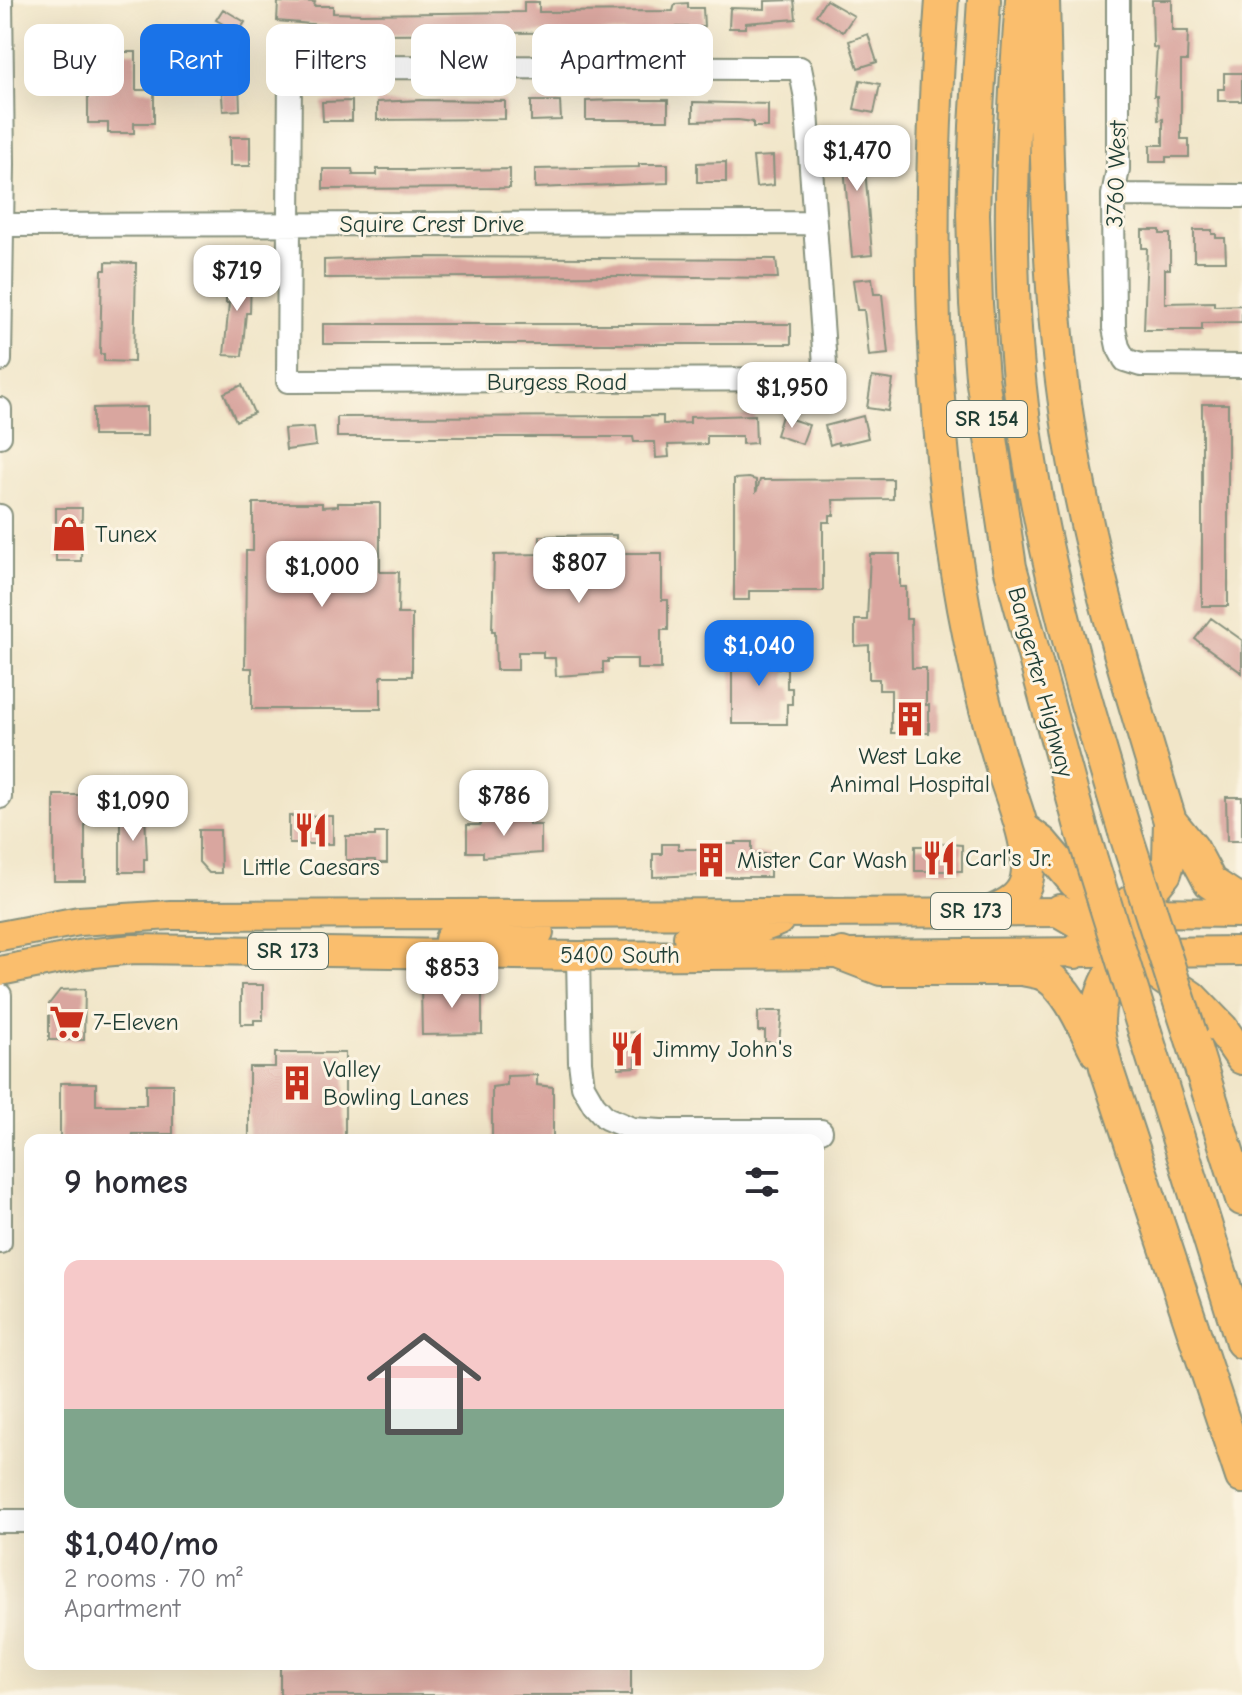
<!DOCTYPE html>
<meta charset="utf-8">
<style>
:root{--surface:#fff;--page:#f2f2f3;--text:#2b2b33;--muted:#7c7c81;--accent:#1a73e8}
body{margin:0;font-family:"Comic Neue",sans-serif;background:var(--page);color:var(--text);height:100vh;display:flex;flex-direction:column;font-size:30px;white-space:nowrap}
*{box-sizing:border-box;margin:0}
p{font-size:26px;color:var(--muted)}
.icon{flex:none;width:44px;height:44px;fill:none;stroke:currentColor;stroke-width:2;stroke-linecap:round;stroke-linejoin:round}
.map{position:relative;flex:1;overflow:hidden}
.side{position:absolute;left:24px;top:1134px;width:800px;height:536px;display:flex;flex-direction:column;background:var(--surface);border-radius:16px;box-shadow:0 8px 32px #0002}
.side>*{flex:none}
.guide{position:absolute;left:24px;top:24px;width:800px;height:72px;display:flex;gap:16px}
.price{position:absolute;translate:-50% -68px;padding:0 18px;border-radius:16px;background:#fff;color:#222;font-size:26px;line-height:52px;filter:drop-shadow(0 2px 4px #0008)}
.price::after{content:'';position:absolute;left:50%;top:48px;width:24px;height:18px;margin-left:-12px;background:inherit;clip-path:polygon(0 0,100% 0,50% 100%)}
.price.active{background:var(--accent);color:#fff}
ul{padding:0;list-style:none}
li{display:grid;align-content:center;gap:16px;height:424px;padding:0 40px}
li span{display:grid;place-items:center;height:248px;border-radius:16px;color:#555}
li>.icon{margin-inline-start:auto}
span .icon{width:144px;height:144px;fill:#fffc;stroke-width:1}
li b{font-size:34px}
h2{display:flex;justify-content:space-between;align-items:center;height:96px;padding:0 40px;font-size:34px}
.chip{padding:0 28px;border-radius:16px;background:var(--surface);box-shadow:0 8px 32px #0002;font-size:28px;line-height:72px}
.chip.active{background:var(--accent);color:#fff}
.map>svg:first-child{display:block}
</style>
<div class="map">
<svg width="1242" height="1695" viewBox="0 0 1242 1695">
<rect width="100%" height="100%" fill="#fcf5e5"/>
<filter id="ink" filterUnits="userSpaceOnUse"><feTurbulence type="fractalNoise" baseFrequency=".0125" numOctaves="2"/><feDisplacementMap in="SourceGraphic" scale="16" xChannelSelector="R" yChannelSelector="G"/><feConvolveMatrix kernelMatrix="1 2 1 2 8 2 1 2 1" color-interpolation-filters="sRGB"/></filter>
<filter id="wash" filterUnits="userSpaceOnUse"><feTurbulence type="fractalNoise" baseFrequency=".006" numOctaves="4" result="noise"/><feDisplacementMap in="SourceGraphic" scale="32" xChannelSelector="R" yChannelSelector="G"/><feGaussianBlur stdDeviation="1.8" result="paint"/><feColorMatrix in="noise" values="0 0 0 0 0 0 0 0 0 0 0 0 0 0 0 0 0 1.4 0 .05"/><feComposite in="paint" operator="in"/></filter>
<g filter="url(#wash)">
<rect width="100%" height="100%" fill="#f1e6c9"/>
<g id="blocks">
<path fill="#d9a69f" d="M794,0L796,19L746,23V28H729L730,8L765,9V1Z
M826,0L854,16L843,32L816,15Z
M1152,0H1172V31H1188L1187,61H1181V139H1189V157H1166V162H1150V145H1163V119L1158,120L1157,96H1154L1157,48L1153,47Z
M299,1L315,2L314,6H333V13L363,14L524,12V2H539V12L673,11L675,4L688,3V8H703L704,27H655V32L377,34V30H334V26L277,21L278,2L299,3Z
M223,9L245,22L235,38L247,45L239,58L226,50L228,47L214,38L223,24L216,20Z
M868,34L877,62L858,68L849,41Z
M108,52H136V90H154V123H134V133H108V123H88V90H107Z
M1224,73H1242V101H1218V89H1224Z
M239,80L240,110L223,111L221,81Z
M860,80L880,84L874,113L854,109Z
M421,100L505,101V119L377,120V102Z
M616,100H668V120H586V101Z
M352,101V121H323L322,102Z
M531,101H560L561,120L531,121Z
M693,102L768,104V127H753V122L738,120L693,121Z
M862,130L872,255L852,257L841,132Z
M230,137H250V166H230Z
M773,156L774,185L756,187L753,157Z
M726,162V182H697V163Z
M639,164H668V183L535,188V169L639,167Z
M323,169H352L353,175H377V169H406V171L510,169V188L323,189Z
M1142,230H1160V234H1170V269H1165V303L1214,302V306L1242,305V322L1202,323V330H1144L1147,248H1142Z
M1194,230H1212V234H1216V238H1225L1226,261H1194Z
M414,257L776,259L778,278L618,276L324,278V260Z
M106,262L136,263L134,362L104,361V354H100L102,270H106Z
M226,277H251L250,313H246L242,356L224,355L229,303H226Z
M872,278L874,294H882L888,354L869,356L864,310H857L853,280Z
M323,324H791V344H323Z
M872,377L893,380L888,411L867,408Z
M242,385L254,413L236,421L224,393Z
M1202,404H1228V606H1202Z
M147,407V436H93V408Z
M755,415L756,443L742,444V436H707V444L668,445L669,457L656,458L655,442H634L633,437H337V417L663,416V424L690,423V417Z
M782,416L809,425L802,444L776,435Z
M863,416L868,438L839,445L838,442L830,445L825,426Z
M314,427L316,446L286,450L284,429Z
M749,478L756,480V493L760,480L893,479V499L833,500L834,515H830V522H823V591H749V600H734V479Z
M253,503H322V507L338,506V503H380V572H399L398,614H412V676H381V709H252V668H245L246,551H253Z
M56,508H82L81,561H56Z
M616,535V553H662V600H668V630H661V669H637V659H608V662H603V673L556,676L555,658H543V652H518V670H496L495,631H492L494,555L540,554V536Z
M870,554H900V587H906V619H911L912,668H926V705H929V733H891V690H879V679H869V645L855,646V620H867Z
M1211,618L1242,640V673L1195,639Z
M732,648H776V668H787V688H792V704H787V724H732Z
M54,795H85V881H54Z
M1226,797H1242V841H1227Z
M120,814H145L147,859H144V872H120Z
M289,816H333V844H289Z
M481,821H529V825H541V853L483,857V852H467V825H481Z
M199,830H220L221,873H209L199,862Z
M375,833H387V863H375V860H346V836H375Z
M736,842H752V854H770V877H698V875L653,877V854H662V844H678V849H717V844H736Z
M933,843L962,845V871H915V846H933Z
M241,985H263V1020H254V1024H241Z
M421,986H482V1034L422,1035Z
M85,989L84,1040H49V1004L60,990Z
M765,1011H782L779,1043L765,1042V1031H758V1012Z
M639,1032V1046L636,1047V1067L618,1068V1033Z
M275,1053H345V1140H249V1067H275Z
M537,1075V1085L553,1087V1140H492V1087L507,1085V1076Z
M60,1083H96V1105H146V1084H173V1134H132V1140H60Z
M280,1665H631V1695H280Z"/>
</g>
</g>
<g filter="url(#ink)">
<use href="#blocks" fill-opacity="0" stroke="#88927e" stroke-width="2"/>
<g fill="none" stroke-linecap="round" stroke-linejoin="round">
<g stroke="#88927e" stroke-width="26">
<path id="minor" d="M1118,0V169L1113,195L1114,328L1118,347L1125,360L1141,365L1242,366
M325,67L800,68L806,98L826,379L288,381L290,70Z
M1113,195L1242,196
M2,225L815,223
M0,360L3,164L1,0
M0,409V436
M0,516V797
M578,956L580,1062L583,1086L594,1105L606,1118L632,1129L661,1131H821
M0,995V1242
M0,1521H30"/>
</g>
<g stroke="#88927e" stroke-width="32">
<path id="major" d="M1139,912L1242,913
M0,936L79,921L171,915L1081,912
M688,937C719,937 751,934 779,921
M449,939L509,933H539
M1143,952L1242,951
M0,971L84,954L134,949L578,956L1097,952"/>
</g>
<g stroke="#88927e" stroke-width="36">
<path id="highway" d="M942,0C926,216 927,431 971,644C979,685 990,726 1002,767C1011,797 1033,847 1027,878C1024,896 1009,904 994,911
M984,0L976,126L973,214L976,304L982,377L1010,567L1081,827
M1022,0C1011,143 1005,287 1025,429C1044,566 1084,697 1124,829
M1043,0C1047,138 1046,279 1067,417C1087,554 1130,688 1170,821L1169,860L1165,873L1157,883L1117,912L1075,952
M1170,821L1192,848L1210,882L1242,903
M1022,828L1042,843L1075,882L1120,914
M1060,911L1096,932L1191,997L1222,1029L1242,1058
M1159,912C1132,944 1096,979 1098,1025C1098,1039 1103,1053 1106,1067L1242,1477
M842,954L881,969H1022C1030,971 1040,971 1047,976C1071,992 1084,1028 1097,1052
M1145,1032L1242,1342
M1191,1036L1242,1199"/>
</g>
<use href="#minor" stroke="#fff" stroke-width="22"/>
<use href="#major" stroke="#fabe6d" stroke-width="28"/>
<use href="#highway" stroke="#fabe6d" stroke-width="32"/>
<g stroke="#88927e" stroke-width="36" stroke-linecap="butt">
<path id="highway-bridge" d="M1081,827L1145,1032
M1124,829L1191,1036"/>
</g>
<use href="#highway-bridge" stroke="#fabe6d" stroke-width="32"/>
</g>
</g>
<defs>
<g id="shop-bare" transform="scale(2.76)"><path d="M-5-2.5h2.3a2.7 3.5 0 0 1 5.4 0H5L5.5 6h-11ZM-1.5-2.5h3a1.5 2.3 0 0 0-3 0Z" fill="#c8321e" stroke="#fcf5e5" stroke-width="2.5" paint-order="stroke"/></g>
<g id="building-bare" transform="scale(2.76)"><path d="M-4-6H4V6H1V3H-1V6H-4ZM-2.5-4.3h1.7v1.8h-1.7ZM.8-4.3h1.7v1.8H.8ZM-2.5-1h1.7V.8h-1.7ZM.8-1h1.7V.8H.8Z" fill="#c8321e" stroke="#fcf5e5" stroke-width="2.5" paint-order="stroke"/></g>
<g id="restaurant-bare" transform="scale(2.76)"><path d="M-5-6h1v4h1v-4h1v4h1v-4h1v5L-1.5 .5V6h-2V.5L-5-1ZM5-6V6H3V1.5H1.5Q1.5-4 5-6Z" fill="#c8321e" stroke="#fcf5e5" stroke-width="2.5" paint-order="stroke"/></g>
<g id="supermarket-bare" transform="scale(2.76)"><path d="M-6-5.5h2.5l.6 2H6L4.5 2H-2.5L-4.4-4H-6ZM-1.5 3.2a1.3 1.3 0 1 0 .1 0ZM3 3.2a1.3 1.3 0 1 0 .1 0Z" fill="#c8321e" stroke="#fcf5e5" stroke-width="2.5" paint-order="stroke"/></g>
</defs>
<g fill-rule="evenodd">
<use href="#shop-bare" x="69" y="534"/>
<use href="#building-bare" x="910" y="719"/>
<use href="#restaurant-bare" x="311" y="830"/>
<use href="#restaurant-bare" x="939" y="858"/>
<use href="#building-bare" x="711" y="860"/>
<use href="#supermarket-bare" x="67" y="1022"/>
<use href="#restaurant-bare" x="627" y="1049"/>
<use href="#building-bare" x="297" y="1083"/>
</g>
<g text-anchor="middle" dominant-baseline="central" stroke-width="6" stroke-linejoin="round" paint-order="stroke">
<g fill="#fcf5e5" stroke="#617469" stroke-width="2">
<rect x="947" y="401" width="80" height="36" rx="6"/>
<rect x="931" y="893" width="80" height="36" rx="6"/>
<rect x="248" y="933" width="80" height="36" rx="6"/>
</g>
<g font-size="22" font-weight="bold" fill="#1f3d34">
<text x="987" y="419">SR 154</text>
<text x="971" y="911">SR 173</text>
<text x="288" y="951">SR 173</text>
</g>
<g font-size="24" fill="#1f3d34" stroke="#fcf5e5">
<text transform="translate(1116 174) rotate(-88)">3760 West</text>
<text x="432" y="224">Squire Crest Drive</text>
<text x="557" y="382">Burgess Road</text>
<text transform="translate(1041 682) rotate(75)">Bangerter Highway</text>
<text x="620" y="955">5400 South</text>
</g>
<g font-size="24" fill="#1f3d34" stroke="#fcf5e5" text-anchor="start">
<text x="95" y="534">Tunex</text>
<text x="910" y="756" text-anchor="middle">West Lake<tspan x="910" dy="28">Animal Hospital</tspan></text>
<text x="965" y="858">Carl's Jr.</text>
<text x="737" y="860">Mister Car Wash</text>
<text x="311" y="867" text-anchor="middle">Little Caesars</text>
<text x="93" y="1022">7-Eleven</text>
<text x="653" y="1049">Jimmy John's</text>
<text x="323" y="1069">Valley<tspan x="323" dy="28">Bowling Lanes</tspan></text>
</g>
</g>
</svg>
<b class="price" style="left:857px;top:193px">$1,470</b>
<b class="price" style="left:237px;top:313px">$719</b>
<b class="price" style="left:792px;top:430px">$1,950</b>
<b class="price" style="left:579px;top:605px">$807</b>
<b class="price" style="left:322px;top:609px">$1,000</b>
<b class="price active" style="left:759px;top:688px">$1,040</b>
<b class="price" style="left:504px;top:838px">$786</b>
<b class="price" style="left:133px;top:843px">$1,090</b>
<b class="price" style="left:452px;top:1010px">$853</b>
<div class="guide">
<a class="chip">Buy</a>
<a class="chip active">Rent</a>
<a class="chip">Filters</a>
<a class="chip">New</a>
<a class="chip">Apartment</a>
</div>
<section class="side">
<h2>9 homes<svg class="icon" aria-label="filters" viewBox="0 0 24 24"><path d="M4 7h16M4 17h16"/><circle cx="9" cy="7" r="2"/><circle cx="15" cy="17" r="2"/></svg></h2>
<ul>
<li><span style="background:linear-gradient(#f6c9c9 60%,#7fa58c 0)"><svg class="icon" aria-label="home" viewBox="0 0 24 24"><path d="M3 11l9-7 9 7M6 9v11h12V9"/></svg></span><div><b>$1,040/mo</b><p>2 rooms · 70 m²</p><p>Apartment</p></div></li>
</ul>
</section>
</div>
